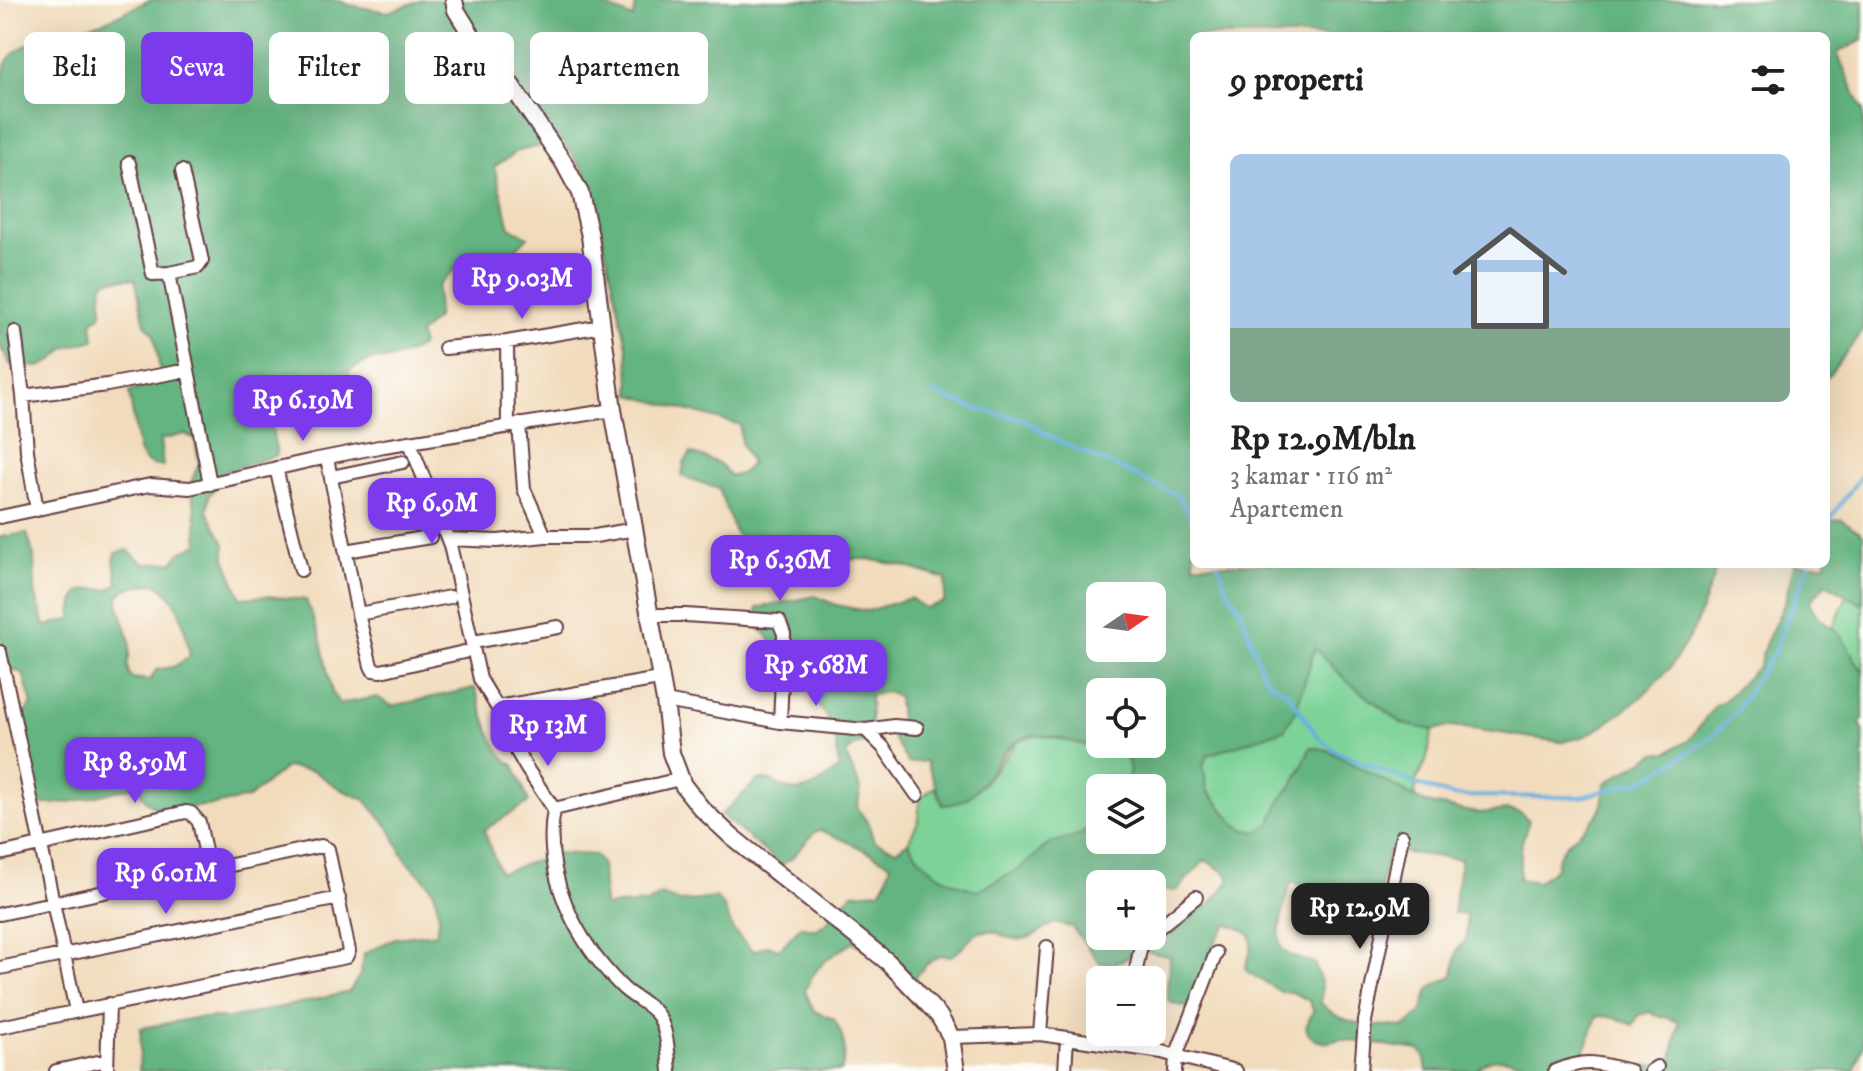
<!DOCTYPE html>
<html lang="id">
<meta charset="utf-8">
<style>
:root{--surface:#fff;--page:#f6f6f6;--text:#202124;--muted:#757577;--line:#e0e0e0;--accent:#7c3aed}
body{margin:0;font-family:"IM FELL DW Pica",serif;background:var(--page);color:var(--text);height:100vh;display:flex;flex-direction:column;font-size:30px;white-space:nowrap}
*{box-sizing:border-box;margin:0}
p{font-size:26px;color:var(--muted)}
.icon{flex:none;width:44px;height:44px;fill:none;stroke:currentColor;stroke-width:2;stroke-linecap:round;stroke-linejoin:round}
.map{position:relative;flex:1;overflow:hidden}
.side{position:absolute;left:1190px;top:32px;width:640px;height:536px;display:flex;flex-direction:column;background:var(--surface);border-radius:12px;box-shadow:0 8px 32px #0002}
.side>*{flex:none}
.hud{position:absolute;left:24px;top:32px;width:760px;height:72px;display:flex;gap:16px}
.needle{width:52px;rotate:77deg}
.tools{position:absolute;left:1086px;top:582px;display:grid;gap:16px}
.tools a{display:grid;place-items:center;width:80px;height:80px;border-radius:12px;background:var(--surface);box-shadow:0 8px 32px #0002;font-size:40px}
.price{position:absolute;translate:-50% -68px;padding:0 18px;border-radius:16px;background:var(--accent);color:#fff;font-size:26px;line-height:52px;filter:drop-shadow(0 2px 4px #0008)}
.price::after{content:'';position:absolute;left:50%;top:48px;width:24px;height:18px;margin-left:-12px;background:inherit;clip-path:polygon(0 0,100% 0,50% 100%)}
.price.on{background:#222;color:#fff}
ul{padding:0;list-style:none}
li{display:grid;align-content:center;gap:16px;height:424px;padding:0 40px}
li+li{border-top:2px solid var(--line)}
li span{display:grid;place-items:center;height:248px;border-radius:12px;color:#555}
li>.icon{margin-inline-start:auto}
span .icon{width:144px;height:144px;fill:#fffc;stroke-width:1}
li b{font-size:34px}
h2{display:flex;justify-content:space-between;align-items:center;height:96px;padding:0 40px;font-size:34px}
.tag{padding:0 28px;border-radius:12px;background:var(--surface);box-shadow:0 8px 32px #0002;font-size:28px;line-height:72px}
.tag.on{background:var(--accent);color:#fff}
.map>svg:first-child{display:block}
</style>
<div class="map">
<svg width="1863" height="1071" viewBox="0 0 1863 1071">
<rect width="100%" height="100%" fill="#fdfcf7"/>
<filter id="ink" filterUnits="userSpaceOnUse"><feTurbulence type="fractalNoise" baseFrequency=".0125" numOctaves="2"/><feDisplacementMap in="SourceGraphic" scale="16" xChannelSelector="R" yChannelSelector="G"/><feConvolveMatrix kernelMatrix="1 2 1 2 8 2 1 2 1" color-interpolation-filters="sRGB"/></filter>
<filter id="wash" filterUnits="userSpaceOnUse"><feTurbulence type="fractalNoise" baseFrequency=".006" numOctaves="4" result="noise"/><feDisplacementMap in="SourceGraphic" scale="32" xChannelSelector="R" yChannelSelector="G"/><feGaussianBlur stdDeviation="1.8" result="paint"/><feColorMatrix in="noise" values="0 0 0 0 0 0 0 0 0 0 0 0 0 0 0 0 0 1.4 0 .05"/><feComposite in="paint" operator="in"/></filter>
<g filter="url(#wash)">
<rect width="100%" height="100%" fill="#f1dbbc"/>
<path fill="#7bd297" stroke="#627861" stroke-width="2" d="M1848,594L1863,605V671C1852,658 1845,639 1832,629Z
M1315,648L1347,681L1403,724L1433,730L1426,762L1416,781L1415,798L1327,750L1312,747L1294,783L1280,801L1271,824L1257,832L1246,830L1236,825L1207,790L1203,766L1207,755L1284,730Z
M1039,735L1119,752L1128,760L1130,771L1125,788H1100V814L1082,834L1049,844L1021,868L977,891C947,882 924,870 908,842L918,822L920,798L935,787L943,805L982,785L1018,741Z"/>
<path fill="#64b480" stroke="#576a56" stroke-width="2" fill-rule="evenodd" d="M150,0H340L348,5L388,12L422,0H591L633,18L637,0H1863V40L1837,53L1863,111V331L1826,379V36H1194V564H1718L1694,629L1670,668L1639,699L1603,726L1583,737L1561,742L1451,726L1433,730L1403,724L1347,681L1315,648L1296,710L1284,730L1207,755L1203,766L1207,790L1236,825L1246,830L1257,832L1271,823L1280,801L1294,783L1311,747L1327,750L1426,803L1477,813L1509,810L1520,813L1529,820L1522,842L1519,879L1538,882L1556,868C1558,841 1584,834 1598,814C1604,807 1604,792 1605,783L1656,753L1668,752L1688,741L1715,706L1725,700L1759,666L1765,645L1785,602L1794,564H1826V523L1841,519L1863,534V605L1826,583L1810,601C1816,622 1824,619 1838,633C1848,644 1853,659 1863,671V719L1860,723L1863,730V1045L1854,1071H1644V1066L1662,1065L1672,1059L1679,1022L1650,1012L1639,1015L1633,1025L1615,1017L1597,1016L1583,1056C1571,1059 1557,1063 1544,1064C1522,1066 1491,1048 1476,1071H1427L1425,1059L1420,1050L1339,1039C1326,1045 1310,1043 1306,1027L1313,1011L1310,1001L1292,992H1281L1248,972L1245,968C1255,940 1257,932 1227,924L1216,940L1190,1008L1169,1002L1167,991L1170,957L1137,949C1127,961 1115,965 1100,963L1072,927L1054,923C1041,930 1030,942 1014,939C1005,938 998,931 989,931C970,930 968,947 953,955C943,959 951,954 941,956C929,959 919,972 913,981L854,942C831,955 814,966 805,991L814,1011L834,1019C844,1037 848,1050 841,1071H139L141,1028L195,1018H232L349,992L360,975L364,954L395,938L436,933L439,917L435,894L429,884L405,859L389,827L364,799L342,790L313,771L286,767L248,798L214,805L159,810L146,801L137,787H132C100,795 69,806 36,804L20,719L32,704L23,673L9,669L0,634V537L27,533L34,557L35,592L45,626L72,619C74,591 79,586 108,590L118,583L114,561L116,553L128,550L145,564L173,562L180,553L198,544L195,508L190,485L199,463L195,439L185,434L160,440L163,466C151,467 145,462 139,452L129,392L158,383L161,377L154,334L145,324L135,279C94,278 103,280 102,314L92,322L94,340L65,348L52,361L40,367L10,364L0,346V102C4,89 0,72 8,60C24,36 79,30 105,21C120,15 135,7 150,0ZM563,141L586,174L600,225L627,346L631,395L740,425L741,443L751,464L741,474L730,476L719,463L691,453L684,463L682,476L719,489L735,533L753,548L818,551L827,560L868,559L903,566L946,579L944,602L925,608L910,598L867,611L836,605L815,596L757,608V627L767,635L782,662L806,680L814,702L822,710L828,721L836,744L839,768C827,779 807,794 790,790C778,786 772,778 758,780L721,815L781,865L791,859L815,832L820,830C845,840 868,851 891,864L886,881L880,891L852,893L827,922L815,930L801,926L782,947L777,949L769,945L753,951L733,930L724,907L716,898L680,902L661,895L649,903L604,906L602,865L595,855L557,853L500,873L484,830L529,802L514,765C493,756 482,708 475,688L392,706L377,697L339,704L332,692L320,637L306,600L268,596L241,598L225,559V544L207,511L209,496L215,488L220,473L277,455L268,408L271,399L304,388L328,385L348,376L350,370L372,359L384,360L402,356L422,346L419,334L437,318L438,286L455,269L507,258L528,237L510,227L494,167L518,151ZM155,583C182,598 185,629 190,657L173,667L156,670L150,680L131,678C124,665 130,660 130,647C131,631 117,614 118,596L126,589ZM1100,596H1152V648H1100ZM888,692L898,697L900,720L893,738L908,763L926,761L943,805C987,806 991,748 1027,736C1048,730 1094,751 1119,752L1128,760L1130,772L1125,788H1152V840H1100V814L1082,834L1049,844L1021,868L977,891C947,882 924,870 908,842L897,850L874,841L868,823L857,808C865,780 853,778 846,754L855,745L866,742L871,722L870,695ZM1100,692H1152V744H1100ZM1388,851L1461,859L1453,913L1466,915L1467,939L1457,950L1453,975L1429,989L1421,1013L1405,1027C1377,1025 1341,1027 1321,1003L1322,985L1314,963C1305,961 1291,957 1284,951C1272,940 1287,897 1291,882L1336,899L1378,901ZM1205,860L1226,873L1230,880L1210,905L1193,910L1175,933L1152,922V936H1100V884H1152V892L1177,890Z"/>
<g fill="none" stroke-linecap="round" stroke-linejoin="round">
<path stroke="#69b1e0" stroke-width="4" d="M933,393L977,409L1022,419L1051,437L1177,495L1194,522
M1826,529L1832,516L1863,473
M1218,564L1226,588L1240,608L1262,672L1268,681L1288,693L1318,737L1337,752L1416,784L1453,796L1581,797L1645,780L1712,737L1737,710L1774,652L1809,564"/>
</g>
</g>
<g filter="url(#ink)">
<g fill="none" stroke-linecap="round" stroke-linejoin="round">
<g stroke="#633b41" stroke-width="16">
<path id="minor" d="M129,163L153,274L169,273
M182,171L202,261L198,267L169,273L188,370
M15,332L23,396
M507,342L508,425
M445,348L507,342L602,326
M519,424L524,489L545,536
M410,443L450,545L480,679L497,707L511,741L527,769L554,809L680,779
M327,458L358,614L371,666L373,670L381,671L464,652
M276,468L301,570
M331,477L403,462
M37,510L27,451L23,396L107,385L188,370L210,484
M0,517L150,485L190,488L313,460L384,446L613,410
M448,539L498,541L545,536H595L635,529
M346,551L430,537
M358,614L450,597
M649,615H685L779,621L784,634L780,722
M473,642L558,627
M0,652L76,1011
M665,701L780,722L866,730L884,748L917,795
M497,707L659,679
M866,730L894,726L917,728
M554,809C542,875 576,941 621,986C632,998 650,1003 659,1017C668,1033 668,1054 670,1071
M0,854L186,812L191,813L199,822L209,870
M0,914L321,846L328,849L349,951L346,957L0,1027
M1152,933L1196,897
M1216,953L1176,1056L1236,1071
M0,968L339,898
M1134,980L1141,945L1148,936
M1040,1034L1047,947
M951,1037L1040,1034L1162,1052L1176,1056L1175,1071
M56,1071L107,1060
M107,1071L109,1004
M1065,1071L1067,1038
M1361,1071L1365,1021L1402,836
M1555,1071C1588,1058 1596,1063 1630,1071
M1651,1071L1657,1067"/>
</g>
<g stroke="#633b41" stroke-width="20">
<path id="major" d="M454,0L456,10L477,44L503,73L564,163L580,193L590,236L613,410L665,701L671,753L683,785L701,808L732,837L888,962L914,989L939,1016L951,1037L956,1071"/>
</g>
<use href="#minor" stroke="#fff" stroke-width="12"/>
<use href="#major" stroke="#fff" stroke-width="16"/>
</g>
</g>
</svg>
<div class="tools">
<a><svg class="needle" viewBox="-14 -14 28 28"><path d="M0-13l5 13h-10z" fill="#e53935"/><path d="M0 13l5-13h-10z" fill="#757577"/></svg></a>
<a><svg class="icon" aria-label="locate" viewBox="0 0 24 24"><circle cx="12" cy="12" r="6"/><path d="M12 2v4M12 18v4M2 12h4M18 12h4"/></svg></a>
<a><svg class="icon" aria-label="layers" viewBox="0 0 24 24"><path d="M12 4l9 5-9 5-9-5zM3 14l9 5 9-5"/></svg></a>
<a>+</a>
<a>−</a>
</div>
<b class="price" style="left:522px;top:321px">Rp 9.03M</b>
<b class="price" style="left:303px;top:443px">Rp 6.19M</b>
<b class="price" style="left:432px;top:546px">Rp 6.9M</b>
<b class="price" style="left:780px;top:603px">Rp 6.36M</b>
<b class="price" style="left:816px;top:708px">Rp 5.68M</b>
<b class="price" style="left:548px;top:768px">Rp 13M</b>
<b class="price" style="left:135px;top:805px">Rp 8.59M</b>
<b class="price" style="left:166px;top:916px">Rp 6.01M</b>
<b class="price on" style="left:1360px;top:951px">Rp 12.9M</b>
<div class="hud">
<a class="tag">Beli</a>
<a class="tag on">Sewa</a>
<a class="tag">Filter</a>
<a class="tag">Baru</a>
<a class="tag">Apartemen</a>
</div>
<section class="side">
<h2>9 properti<svg class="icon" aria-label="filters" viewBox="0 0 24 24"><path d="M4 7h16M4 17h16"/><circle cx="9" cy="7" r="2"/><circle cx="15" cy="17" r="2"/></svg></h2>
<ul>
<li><span style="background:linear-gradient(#a9c7e8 70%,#7fa58c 0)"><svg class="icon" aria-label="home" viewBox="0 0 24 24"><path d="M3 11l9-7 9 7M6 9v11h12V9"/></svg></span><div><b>Rp 12.9M/bln</b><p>3 kamar · 116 m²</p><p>Apartemen</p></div></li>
</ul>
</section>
</div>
